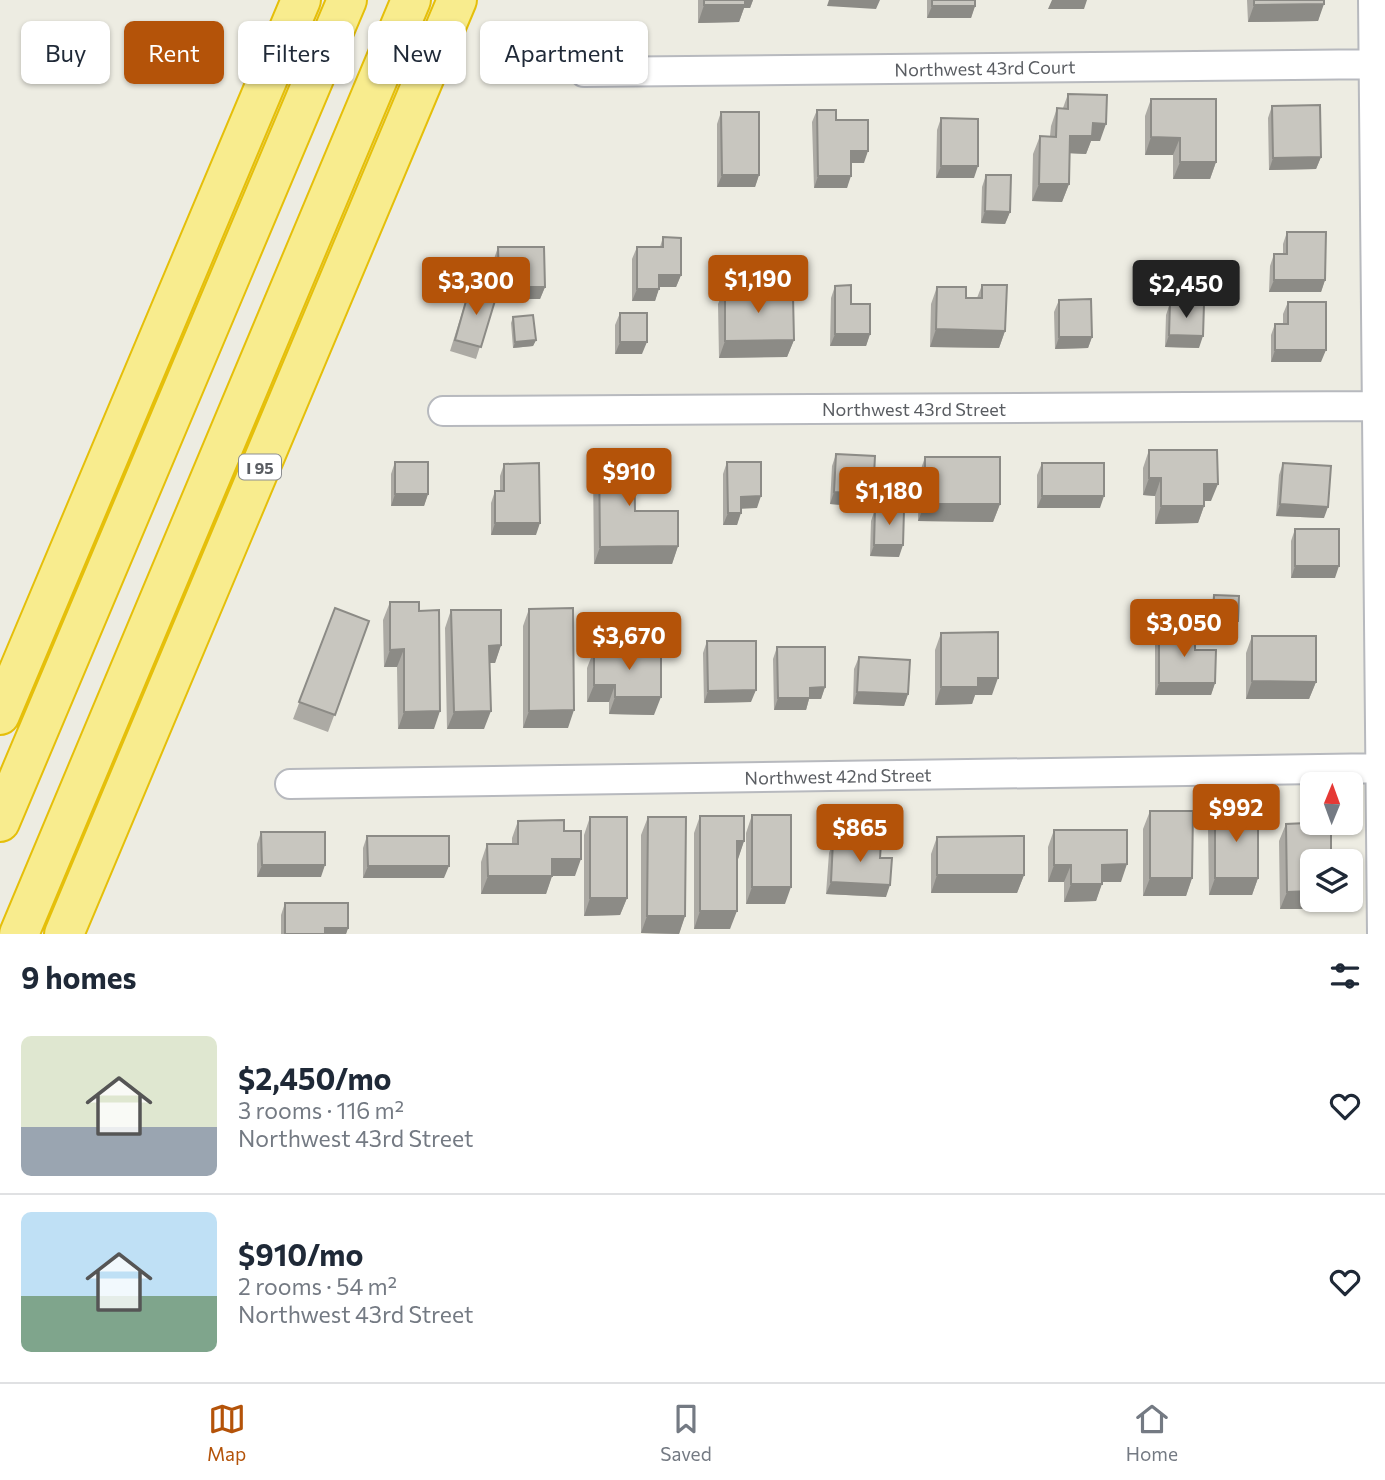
<!DOCTYPE html>
<meta charset="utf-8">
<style>
:root{--surface:#fff;--page:#f6f6f7;--text:#1f2937;--muted:#747a83;--line:#e0e1e3;--accent:#b45309}
body{margin:0;font-family:Commissioner,sans-serif;background:var(--page);color:var(--text);height:100vh;display:flex;flex-direction:column;font-size:26px;white-space:nowrap}
*{box-sizing:border-box;margin:0}
p{font-size:23px;color:var(--muted)}
.icon{flex:none;width:38px;height:38px;fill:none;stroke:currentColor;stroke-width:2;stroke-linecap:round;stroke-linejoin:round}
.map{position:relative;height:934px;overflow:hidden}
.details{display:flex;flex-direction:column;background:var(--surface);flex:1}
.details>*{flex:none}
.hud{position:absolute;left:21px;top:21px;width:700px;height:63px;display:flex;gap:14px}
.needle{width:46px;rotate:1deg}
.fabs{position:absolute;left:1300px;top:772px;display:grid;gap:14px}
.fabs a{display:grid;place-items:center;width:63px;height:63px;border-radius:10px;background:var(--surface);box-shadow:0 2px 5px #0004;font-size:35px}
.price{position:absolute;translate:-50% -60px;padding:0 16px;border-radius:7px;background:var(--accent);color:#fff;font-size:23px;line-height:46px;filter:drop-shadow(0 2px 4px #0008)}
.price::after{content:'';position:absolute;left:50%;top:42px;width:21px;height:16px;margin-left:-10px;background:inherit;clip-path:polygon(0 0,100% 0,50% 100%)}
.price.active{background:#222;color:#fff}
ul{padding:0;list-style:none}
li{display:flex;align-items:center;gap:21px;height:175px;padding:0 21px}
li+li{border-top:2px solid var(--line)}
li span{display:grid;place-items:center;flex:none;width:196px;height:140px;border-radius:10px;color:#555}
li>.icon{margin-inline-start:auto}
span .icon{width:84px;height:84px;fill:#fffc;stroke-width:1}
li b{font-size:30px}
h2{display:flex;justify-content:space-between;align-items:center;height:84px;padding:0 21px;font-size:30px}
.chip{padding:0 24px;border-radius:10px;background:var(--surface);box-shadow:0 2px 5px #0004;font-size:24px;line-height:63px}
.chip.active{background:var(--accent);color:#fff}
.dock{display:flex;justify-content:space-around;align-items:center;height:98px;border-top:2px solid var(--line);background:var(--surface);font-size:19px;color:var(--muted)}
.dock a{display:grid;justify-items:center;gap:4px}
.dock .active{color:var(--accent)}
.map>svg:first-child{display:block}
</style>
<div class="map">
<svg width="1385" height="934" viewBox="0 0 1385 934">
<rect width="100%" height="100%" fill="#edece2"/>
<g fill="none" stroke-linecap="round" stroke-linejoin="round">
<g stroke="#b7b9be" stroke-width="32">
<path id="minor" d="M1373,0L1382,934
M584,72L1385,64
M443,411L1385,406
M290,784L1385,768"/>
</g>
<g stroke="#e5bf0a" stroke-width="42">
<path id="motorway" d="M0,715L301,0
M0,822L347,0
M19,934L411,0
M64,934L457,0"/>
</g>
<use href="#minor" stroke="#fff" stroke-width="28"/>
<use href="#motorway" stroke="#f8ec8e" stroke-width="38"/>
</g>
<path fill="#acaaa4" d="M698,0H753L750,8H744L739,22L698,23Z
M927,0H975V6L971,18H927Z
M1247,0H1324L1318,21L1248,22Z
M1068,94L1100,141H1091L1086,154L1070,153L1069,184L1062,202L1032,201L1033,154L1040,136H1050L1051,126L1057,108H1063Z
M1151,99L1216,162L1210,179H1173V155H1145V116Z
M1272,106L1321,157L1316,169L1269,170L1268,118Z
M817,110L836,120L864,163H851L847,188H814L812,122Z
M721,112L759,175L755,187H717V124Z
M941,118L974,178H936L937,130Z
M986,175L1010,212L1005,224L981,223L982,187Z
M1287,232L1325,280L1321,292H1269L1270,266L1274,254H1283V244Z
M663,237L681,275L676,287H659L655,301H632V259L637,247H660Z
M498,247L545,287L540,299H495L476,359L450,351L470,287L494,294V259Z
M982,285L1005,331L999,348L930,347L931,304L937,287L966,298H977Z
M835,286L851,304L870,334L866,346H830L831,298Z
M725,287L766,296L794,340L787,357L719,358L718,304Z
M1059,300L1092,337L1088,348L1055,349L1054,312Z
M1288,302L1321,362H1271V335L1275,324H1283V314Z
M1170,303L1199,348L1165,347L1166,315Z
M620,313L642,354H615V325Z
M513,317L536,340L533,346L513,348L511,323Z
M1149,450L1211,501H1204V506L1198,523L1155,524V496L1143,495V468Z
M599,451L635,511L678,546L672,564H594L593,469Z
M836,454L868,507L830,504L832,466Z
M925,457L1000,504L993,522L918,521L919,475Z
M395,462L428,494L424,506H391V474Z
M727,462L757,508H741L737,525H723V474Z
M1042,463L1100,508H1037V475Z
M1283,463L1324,518L1276,516L1279,475Z
M504,464L536,535H491V503L495,491H500V476Z
M875,509L899,557L870,556L871,521Z
M1295,529L1335,578H1291V541Z
M1214,595L1236,627L1210,626L1212,601Z
M390,602L419,611L434,729H398L397,667H384L383,620Z
M335,608L369,621L328,732L293,719Z
M529,609L568,728H523V626Z
M451,610L501,645L495,663H490L484,729H447L445,628Z
M1159,624L1181,637L1195,650L1215,683L1211,695H1155V636Z
M941,633L992,695H975L972,704L935,705V650Z
M1252,636L1316,682L1309,699H1246V653Z
M707,641L751,702L704,703L703,653Z
M777,647L825,687L821,699H809L806,710H774L773,659Z
M594,650L654,715L609,714V702H587V668Z
M859,657L908,694L904,706L853,704L854,669Z
M1215,810L1258,878L1252,895H1209L1208,828Z
M1307,810L1325,909H1280L1279,841L1286,824L1302,823Z
M1150,811L1192,878L1186,896H1143V829Z
M752,815L785,904H746V833Z
M700,816L744,841L738,859H737L730,929H694V833Z
M590,817L627,898L620,915L584,916V835Z
M648,817L685,916L679,934L641,933V835Z
M518,821L564,831L575,876H552L546,894H481V862L487,844H512V838Z
M1054,830L1121,882H1102L1096,901L1064,902V882H1048V847Z
M261,832L321,877H257V844Z
M367,836L444,878H363V848Z
M937,837L1024,875L1017,893H931V854Z
M833,841L880,858L886,897L826,894L829,853Z
M285,903L348,928L346,934H281V915Z"/>
<path fill="#8c8b86" d="M742,0H753L750,8H744L739,22L698,23L704,5Z
M829,0H880L876,9L827,6Z
M1052,0H1087L1084,9H1048Z
M1324,4L1318,21L1248,22L1254,5Z
M932,6H975L971,18H927Z
M1093,123L1106,124L1100,141H1091L1086,154L1064,153L1070,136Z
M1151,137L1180,138L1173,155H1145Z
M851,151H868L864,163H846Z
M1321,157L1316,169L1269,170L1273,158Z
M1180,162H1216L1210,179H1173Z
M941,166H978L974,178H936Z
M722,175H759L755,187H717Z
M818,176H851L847,188H814Z
M1039,184H1069L1062,202L1032,201Z
M985,211L1010,212L1005,224L981,223Z
M659,275H681L676,287H655Z
M1274,280H1325L1321,292H1269Z
M499,287H545L540,299H495Z
M637,289H659L655,301H632Z
M936,329L1005,331L999,348L930,347Z
M835,334H870L866,346H830Z
M1169,335L1203,336L1199,348L1165,347Z
M1059,337H1092L1088,348L1055,349Z
M536,340L533,346L513,348L515,342Z
M794,340L787,357L719,358L725,341Z
M620,342H647L642,354H615Z
M1275,350H1326L1321,362H1271Z
M1149,478H1161L1155,496L1143,495Z
M1204,484H1218L1211,501H1198Z
M834,492L873,495L868,507L830,504Z
M395,494H428L424,506H391Z
M761,496L757,508L737,509L741,497Z
M1042,496H1104L1100,508H1037Z
M925,504H1000L993,522L918,521Z
M1280,504L1328,507L1324,518L1276,516Z
M1161,506H1204L1198,523L1155,524Z
M728,513H741L737,525H723Z
M495,523H540L536,535H491Z
M874,545H903L899,557L870,556Z
M678,546L672,564H594L600,547Z
M1295,566H1339L1335,578H1291Z
M1213,620L1238,621L1236,627L1210,626Z
M501,645L495,663H483L489,646Z
M404,649L397,667H384L390,650Z
M978,678H998L992,695H975L972,704L935,705L941,687Z
M1252,681L1316,682L1309,699H1246Z
M1159,683H1215L1211,695H1155Z
M594,685H615L609,702H587Z
M825,687L821,699H809L806,710H774L778,698L810,688Z
M756,690L751,702L704,703L708,691Z
M857,692L908,694L904,706L853,704Z
M615,697H661L654,715L609,714Z
M574,710L568,728H523L529,711Z
M440,711L434,729H398L404,712Z
M491,711L484,729H447L454,712Z
M737,841H744L738,859H730Z
M552,859H581L575,876H546Z
M1127,864L1121,882H1095L1102,865Z
M262,865H325L321,877H257Z
M1054,865H1071L1064,882H1048Z
M368,866H449L444,878H363Z
M937,875H1024L1017,893H931Z
M488,876H552L546,894H481Z
M1150,878H1192L1186,896H1143Z
M1215,878H1258L1252,895H1209Z
M831,882L890,885L886,897L826,894Z
M1071,884H1102L1096,901L1064,902Z
M752,887H791L785,904H746Z
M1312,891V900H1329L1325,909H1280L1287,892Z
M590,898H627L620,915L584,916Z
M700,911H737L730,929H694Z
M647,916H685L679,934L641,933Z
M325,928H348L346,934H323Z"/>
<path fill="#c8c6bf" stroke="#8c8b86" stroke-width="2" d="M704,0H745V5H704Z
M932,0H975V6H932Z
M1254,0H1324V4L1254,5Z
M1068,94L1107,95L1106,124L1093,123L1092,136H1070L1069,184H1039L1040,136L1056,137L1057,108L1068,109Z
M1151,99H1216V162H1180V138L1151,137Z
M1320,105L1321,157L1273,158L1272,106Z
M817,110H836V120H868V151H851V176H818Z
M721,112H759V175H722Z
M941,118L978,119V166H941Z
M986,175H1011L1010,212L985,211Z
M1287,232H1326L1325,280H1274V254H1287Z
M663,237L681,238V275H659V289H637V247H663Z
M498,247H544L545,287H499Z
M851,285V304H870V334H835V286Z
M982,285H1007L1005,331L936,329L937,287H966V298H982Z
M766,286V296H793L794,340L725,341V287Z
M470,287L497,294L481,347L455,340Z
M1091,299L1092,337H1059V300Z
M1288,302H1326V350H1275V324H1288Z
M1170,303L1204,304L1203,336L1169,335Z
M620,313H647V342H620Z
M533,315L536,340L515,342L513,317Z
M1149,450H1217L1218,484H1204V506H1161V478H1149Z
M599,451H634L635,511H678V546L600,547Z
M836,454L875,456L873,495L834,492Z
M925,457H1000V504H925Z
M395,462H428V494H395Z
M727,462H761V496L741,497V513H728Z
M539,463L540,523H495V491H504V464Z
M1042,463H1104V496H1042Z
M1283,463L1331,466L1328,507L1280,504Z
M875,509L904,510L903,545H874Z
M1295,529H1339V566H1295Z
M1214,595L1239,596L1238,621L1213,620Z
M390,602H419V611L439,610L440,711L404,712V649L390,650Z
M335,608L369,621L335,715L299,702Z
M573,608L574,710L529,711V609Z
M451,610H501V645L489,646L491,711L454,712Z
M1159,624L1181,625V637H1195V650H1216L1215,683H1159Z
M998,632V678H978V687H941V633Z
M1252,636H1316V682L1252,681Z
M707,641H756V690L708,691Z
M777,647H825V687L810,688V698H778Z
M594,650L661,651V697H615V685H594Z
M859,657L910,660L908,694L857,692Z
M1215,810H1258V878H1215Z
M1307,810H1312V822H1331V861H1312V891L1287,892L1286,824L1307,823Z
M1150,811H1193L1192,878H1150Z
M752,815H791V887H752Z
M700,816H744V841H737V911H700Z
M590,817H627V898H590Z
M648,817H686L685,916H647Z
M564,820V831H581V859H552V876H488L487,844H518V821Z
M1054,830H1127V864L1102,865V884H1071V865H1054Z
M261,832H325V865H262Z
M367,836H449V866H368Z
M1024,836V875H937V837Z
M833,841L881,843L880,858H892L890,885L831,882Z
M285,903H348V928H325V934H285Z"/>
<g text-anchor="middle" dominant-baseline="central" stroke-width="6" stroke-linejoin="round" paint-order="stroke">
<rect fill="#fff" stroke="#8c8e91" stroke-width="2" x="239" y="454.5" width="42" height="25" rx="5"/>
<g font-size="16" font-weight="bold" fill="#5a5d62">
<text x="260" y="467">I 95</text>
</g>
<g font-size="18" fill="#5a5d62" stroke="#fff">
<text transform="translate(985 68) rotate(-1)">Northwest 43rd Court</text>
<text x="914" y="409">Northwest 43rd Street</text>
<text transform="translate(838 776) rotate(-1)">Northwest 42nd Street</text>
</g>
</g>
</svg>
<div class="fabs">
<a><svg class="needle" viewBox="-14 -14 28 28"><path d="M0-13l5 13h-10z" fill="#e53935"/><path d="M0 13l5-13h-10z" fill="#747a83"/></svg></a>
<a><svg class="icon" aria-label="layers" viewBox="0 0 24 24"><path d="M12 4l9 5-9 5-9-5zM3 14l9 5 9-5"/></svg></a>
</div>
<b class="price" style="left:758px;top:315px">$1,190</b>
<b class="price" style="left:476px;top:317px">$3,300</b>
<b class="price active" style="left:1186px;top:320px">$2,450</b>
<b class="price" style="left:629px;top:508px">$910</b>
<b class="price" style="left:889px;top:527px">$1,180</b>
<b class="price" style="left:1184px;top:659px">$3,050</b>
<b class="price" style="left:629px;top:672px">$3,670</b>
<b class="price" style="left:1236px;top:844px">$992</b>
<b class="price" style="left:860px;top:864px">$865</b>
<div class="hud">
<a class="chip">Buy</a>
<a class="chip active">Rent</a>
<a class="chip">Filters</a>
<a class="chip">New</a>
<a class="chip">Apartment</a>
</div>
</div>
<section class="details">
<h2>9 homes<svg class="icon" aria-label="filters" viewBox="0 0 24 24"><path d="M4 7h16M4 17h16"/><circle cx="9" cy="7" r="2"/><circle cx="15" cy="17" r="2"/></svg></h2>
<ul>
<li><span style="background:linear-gradient(#dfe7d0 65%,#9aa5b1 0)"><svg class="icon" aria-label="home" viewBox="0 0 24 24"><path d="M3 11l9-7 9 7M6 9v11h12V9"/></svg></span><div><b>$2,450/mo</b><p>3 rooms · 116 m²</p><p>Northwest 43rd Street</p></div><svg class="icon" aria-label="heart" viewBox="0 0 24 24"><path d="M12 20l-8-8c-3-5 5-10 8-4 3-6 11-1 8 4z"/></svg></li>
<li><span style="background:linear-gradient(#bfe0f5 60%,#7fa58c 0)"><svg class="icon" aria-label="home" viewBox="0 0 24 24"><path d="M3 11l9-7 9 7M6 9v11h12V9"/></svg></span><div><b>$910/mo</b><p>2 rooms · 54 m²</p><p>Northwest 43rd Street</p></div><svg class="icon" aria-label="heart" viewBox="0 0 24 24"><path d="M12 20l-8-8c-3-5 5-10 8-4 3-6 11-1 8 4z"/></svg></li>
</ul>
</section>
<nav class="dock">
<a class="active"><svg class="icon" aria-label="map" viewBox="0 0 24 24"><path d="M3 6l6-2 6 2 6-2v14l-6 2-6-2-6 2zM9 4v14M15 6v14"/></svg>Map</a>
<a><svg class="icon" aria-label="saved" viewBox="0 0 24 24"><path d="M7 4h10v16l-5-4-5 4z"/></svg>Saved</a>
<a><svg class="icon" aria-label="home" viewBox="0 0 24 24"><path d="M3 11l9-7 9 7M6 9v11h12V9"/></svg>Home</a>
</nav>
